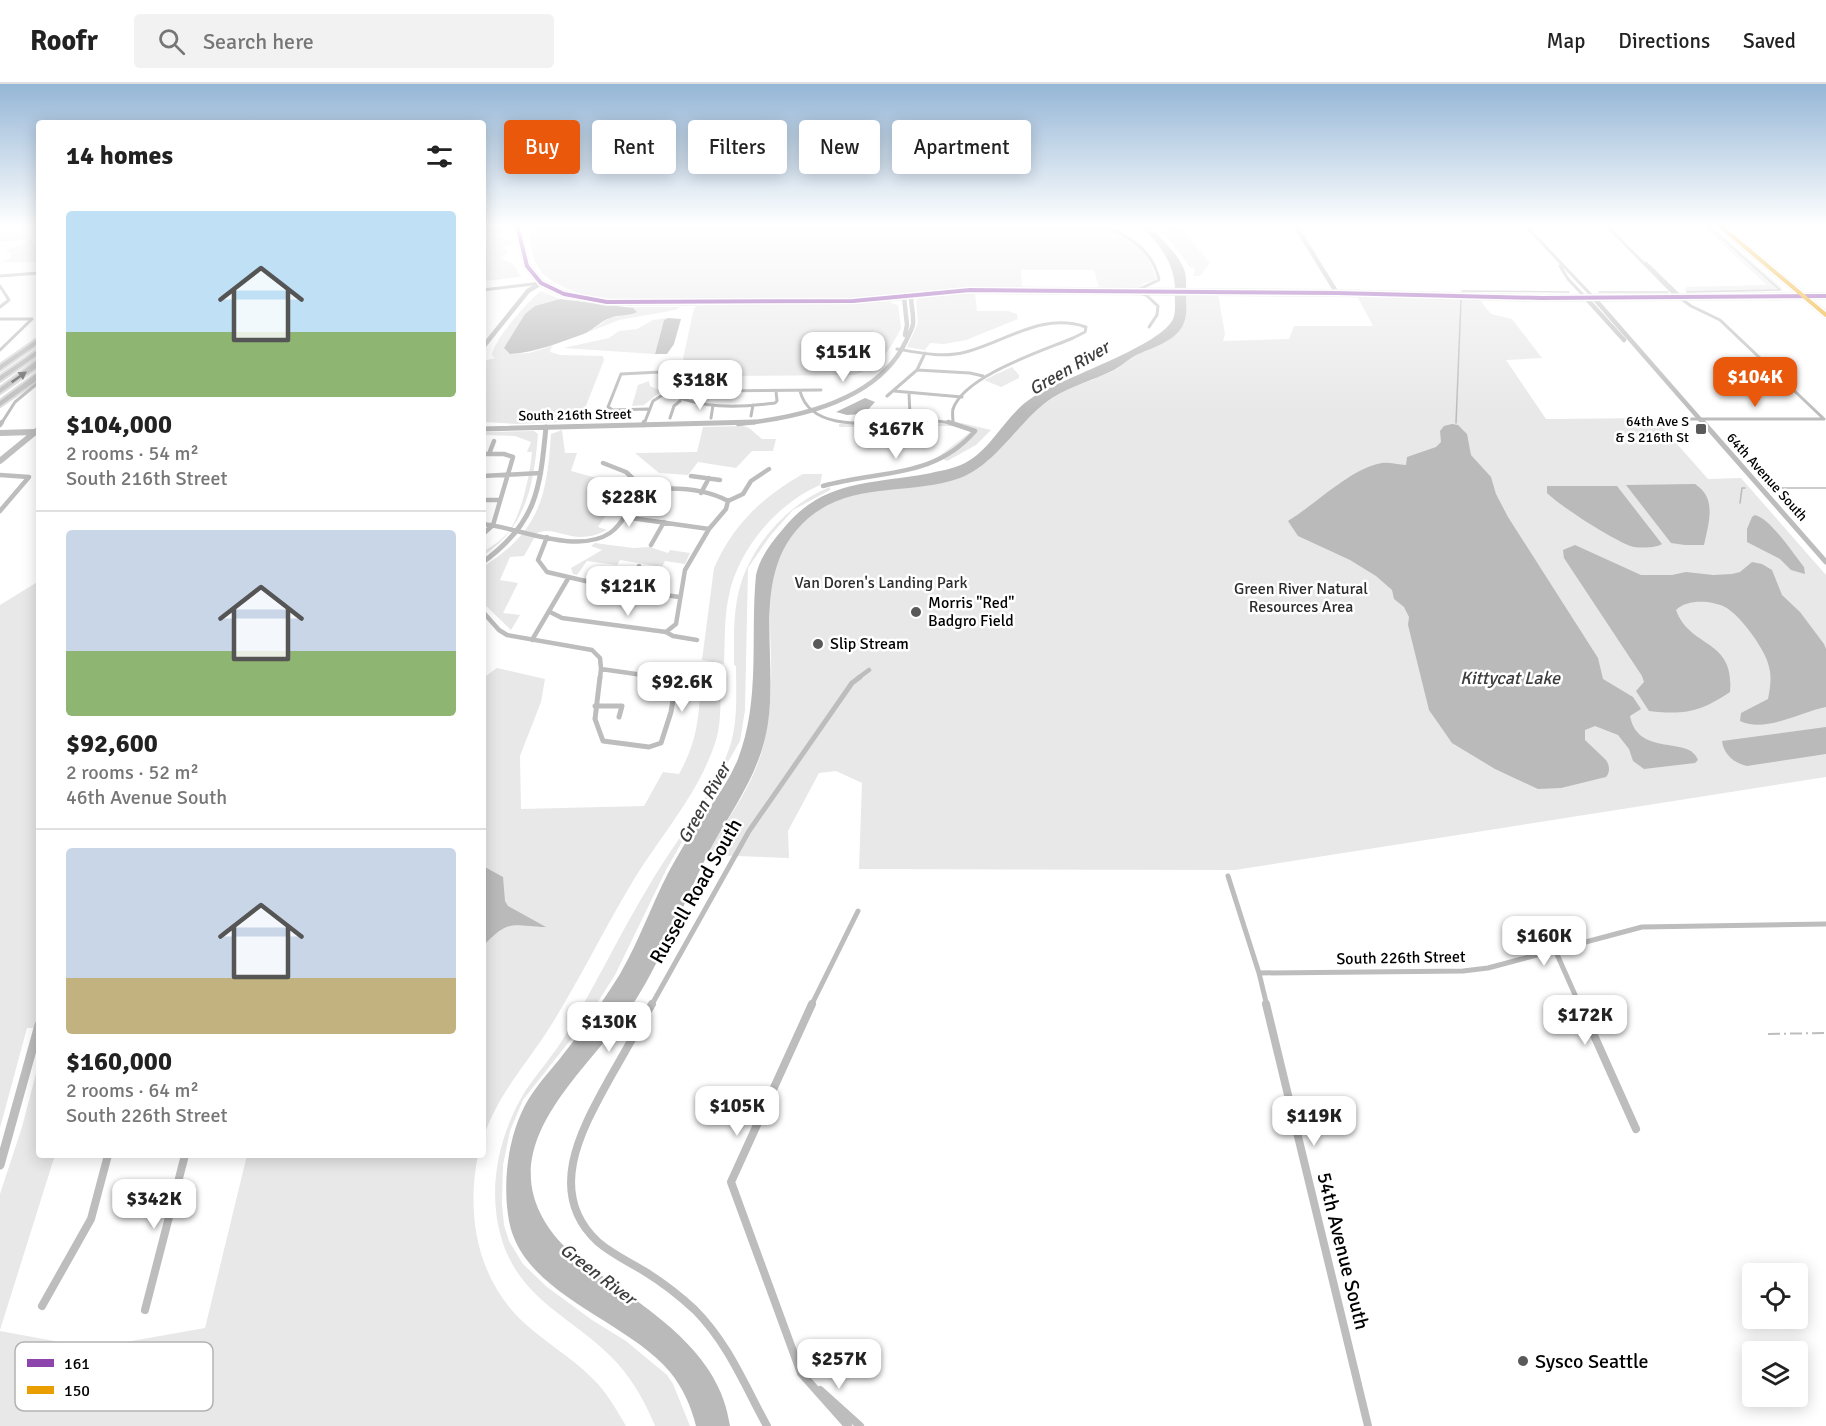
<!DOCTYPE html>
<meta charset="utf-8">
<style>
:root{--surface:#fff;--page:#f2f2f2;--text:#222;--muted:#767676;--line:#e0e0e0;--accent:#ea580c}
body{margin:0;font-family:Signika,sans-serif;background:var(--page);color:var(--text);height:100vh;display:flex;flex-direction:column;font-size:22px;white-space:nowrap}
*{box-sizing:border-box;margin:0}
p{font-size:20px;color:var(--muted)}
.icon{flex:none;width:33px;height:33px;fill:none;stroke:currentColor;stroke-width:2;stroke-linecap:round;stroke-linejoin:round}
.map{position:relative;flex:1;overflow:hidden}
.side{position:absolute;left:36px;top:36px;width:450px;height:1038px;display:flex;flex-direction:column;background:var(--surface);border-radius:6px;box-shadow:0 3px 15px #0003}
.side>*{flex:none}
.banner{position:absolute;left:504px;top:36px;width:570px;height:54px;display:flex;gap:12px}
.controls{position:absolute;left:1742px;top:1179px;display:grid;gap:12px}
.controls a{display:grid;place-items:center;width:66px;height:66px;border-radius:6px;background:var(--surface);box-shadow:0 3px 15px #0003;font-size:30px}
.price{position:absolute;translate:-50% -51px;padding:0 14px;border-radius:12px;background:#fff;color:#222;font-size:20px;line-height:39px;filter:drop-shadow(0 2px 3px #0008)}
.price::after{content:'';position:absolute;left:50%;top:36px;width:18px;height:14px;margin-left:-9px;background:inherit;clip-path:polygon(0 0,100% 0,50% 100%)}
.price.active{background:var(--accent);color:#fff}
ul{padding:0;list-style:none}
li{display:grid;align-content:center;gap:12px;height:318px;padding:0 30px}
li+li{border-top:2px solid var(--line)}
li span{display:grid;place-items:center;height:186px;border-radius:6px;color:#555}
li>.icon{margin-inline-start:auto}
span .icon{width:108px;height:108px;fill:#fffc;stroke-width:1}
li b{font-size:26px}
h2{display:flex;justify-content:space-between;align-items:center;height:72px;padding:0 30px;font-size:26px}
.tag{padding:0 21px;border-radius:6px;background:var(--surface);box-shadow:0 3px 15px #0003;font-size:21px;line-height:54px}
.tag.active{background:var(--accent);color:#fff}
header{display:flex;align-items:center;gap:36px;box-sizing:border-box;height:84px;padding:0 30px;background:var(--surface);border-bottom:2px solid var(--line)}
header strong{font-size:28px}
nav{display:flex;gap:33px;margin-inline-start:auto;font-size:21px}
.search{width:420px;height:54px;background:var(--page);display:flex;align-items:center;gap:15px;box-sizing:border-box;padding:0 21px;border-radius:6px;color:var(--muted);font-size:22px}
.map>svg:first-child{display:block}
</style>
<header>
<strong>Roofr</strong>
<div class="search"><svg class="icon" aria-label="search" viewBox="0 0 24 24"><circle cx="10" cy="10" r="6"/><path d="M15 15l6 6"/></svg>Search here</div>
<nav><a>Map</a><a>Directions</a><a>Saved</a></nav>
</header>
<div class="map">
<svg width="1826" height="1342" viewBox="0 0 1826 1342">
<rect width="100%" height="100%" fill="#fff"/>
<path fill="#e8e8e8" d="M483,141H511L501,151L502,154L511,156L513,161L503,162L508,167L502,175L513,180L521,193L483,197Z
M529,141H1103C1132,156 1148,162 1156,196L1145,199L1138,204H1099L1094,186H1021L1022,204L970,203L864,214H609L583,210L565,204L549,195L542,189L534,176L529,153L535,146Z
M1159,141H1178L1210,179L1200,192H1193L1195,185L1190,183Z
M1701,141H1710L1783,205L1781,207L1687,208L1684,206L1687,203L1767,201Z
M5,147C20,149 29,150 39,162V178H3L11,174V169L5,167L28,158L26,156L0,158V150Z
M541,207L560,215C538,223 516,245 504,264L510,270L529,269L552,262L550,268L560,271L603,272L604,276L580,337L517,340L484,338L483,277L495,274L492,272C492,257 529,216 541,207Z
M975,209L977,227H1008L1017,230L1018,235L966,256L944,260L930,259L925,266L907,263L918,239L916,216L939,211Z
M1186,209L1218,210L1225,250L1223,257L1289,255L1294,242H1373L1357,212L1479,215L1491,230L1512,235L1542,274L1506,276L1546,335L1654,334L1708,395L1741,394L1826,491V693L1235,786L859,785L862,699L836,687L819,689L788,747L789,774L707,771C727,734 753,703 763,663C770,634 772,606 771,577C770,519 762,469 815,429C857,397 912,410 959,394C997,380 1018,337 1051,315C1071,301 1096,296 1117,285C1123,281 1127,275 1135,271C1150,265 1166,260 1178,248C1188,237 1186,223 1186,209Z
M888,218L898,221L901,244C891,265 878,284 854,291L718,292L707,289L683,275L694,224L698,222Z
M623,223H681L675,226L619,236L589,248L611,233L631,231L633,224Z
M668,234L664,236L655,270L563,264L609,254L619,247L637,245L653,236Z
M1012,283L1019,291V294L1001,303L984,296Z
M649,297L650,302L661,307L644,321L632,322L638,301Z
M953,337L991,346L976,361L947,377L938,373L972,347L953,342L839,343V340L952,339Z
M743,342L749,344L762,355H776L773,367H752L736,384L698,378L688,391L659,389L635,369L697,368L703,343Z
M562,346L565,369H577L571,387L600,395L589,420L611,423L598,443L607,446C572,464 558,440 537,449L524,472L510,473L500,496L518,499L503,529L520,531L511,546L483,519V483C539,447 547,414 551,350Z
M483,348L534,347L538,350C534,400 527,442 483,472V468C492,462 502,456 509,447C522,429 530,390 532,368H527L531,358L515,352L483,351Z
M803,390H822L820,401C777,420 739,464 729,511C724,533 725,557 724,580L702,576L714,484C733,441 762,413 803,390Z
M830,403V406L793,426L770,452L748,484L745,626L740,657L666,786L615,891L587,935L523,1016L510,1047L503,1081L502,1120L504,1141L509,1157L523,1180L547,1203L592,1236L626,1257L667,1291L673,1300L690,1342H655C646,1320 634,1298 618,1280C577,1234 520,1219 501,1153C487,1104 499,1051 524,1009C537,989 554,971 566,950C596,901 620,849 650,800C677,754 715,710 731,659C738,634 736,607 736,582L734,581C734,560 733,537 737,516C745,467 785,421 830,403Z
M595,459L633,464L650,463L668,469L670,466L690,469L685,480L665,477L662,483L620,476L617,481L587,477L577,491L573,490L571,484L602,466L591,462Z
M39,497V944H27L0,1044V521Z
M497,584L545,595L541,618L520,672L521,725L644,722L663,688L679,690C698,656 699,632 701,594L721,593C720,614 722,636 716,656C700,708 661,751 633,797C604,845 580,895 550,943C526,981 497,1011 483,1055V594Z
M39,978V1071H55L0,1246V1110L22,1043Z
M247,1071H478C466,1130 477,1193 521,1236C543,1257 570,1272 592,1294C606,1307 616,1325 626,1342H0V1247L92,1264L205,1244Z"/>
<path fill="#bababa" d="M1138,141H1148C1159,153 1176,167 1183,183C1187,191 1186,200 1186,209C1186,220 1188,233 1182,243C1173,258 1152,264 1136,271C1128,275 1122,282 1114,286C1094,296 1071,302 1052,314C1019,336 998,379 960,394C913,411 858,398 815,429C746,480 779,566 768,639C761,687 735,721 712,762C702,780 694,799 686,817C668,854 652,893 629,926C580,996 480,1070 562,1160C622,1214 718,1253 730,1342H696C691,1322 683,1304 670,1288C626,1235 523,1211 509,1137C502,1098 508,1050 528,1016C539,998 553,984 565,968C585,943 603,917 620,890C642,852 655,810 677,773C696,739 723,711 738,675C761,615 750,553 756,491C760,473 771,459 783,445C822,396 870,400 926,390C939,387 954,385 965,379C992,365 1006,330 1033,313C1064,293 1155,264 1172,237C1177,229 1174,215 1175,206C1175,180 1158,156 1138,141Z
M560,215L633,224L637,228C628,233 619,230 610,234C601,237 594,245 586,249C561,258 538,268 510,270L504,264L525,230L535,222Z
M668,234L681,235L674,260L667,270H655L664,236Z
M865,314L875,318L864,330L847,331L836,328Z
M1452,340L1458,341L1467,350L1471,371L1491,393L1496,410L1508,433L1598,574L1603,595L1633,613L1641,625L1630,632C1638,674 1690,651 1698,676L1695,679L1644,685L1633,677L1629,665L1618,651L1595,642L1585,646V656L1606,676C1610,682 1610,688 1606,693L1561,704L1538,705L1495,685L1452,659L1429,626L1408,541L1409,533L1404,523L1394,515L1392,506L1376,492L1350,476L1298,452L1288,437C1316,420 1351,384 1382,379C1389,378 1398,381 1406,381L1407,373L1436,363L1441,358L1440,347L1444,342Z
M1695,400C1717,414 1709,438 1704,461H1685L1671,459L1626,401Z
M1547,402H1617L1662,460C1655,464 1643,464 1634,463C1617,459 1560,422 1547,409Z
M1755,431C1770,434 1794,471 1804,483L1805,490L1791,486L1780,475L1747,458V445L1752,433Z
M1575,461L1641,491H1672L1686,488L1713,491L1732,490L1740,488L1752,478L1762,480L1772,486L1782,511L1800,528L1824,560L1826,565V623C1801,628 1765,649 1740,637L1741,629L1768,615C1770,604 1772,594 1769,583C1766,566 1740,531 1725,523C1711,516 1687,515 1676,526C1690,565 1735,554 1730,608C1700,628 1685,631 1649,627L1636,607L1644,598L1642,592L1564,474L1563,466Z
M1826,643V670L1747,682C1734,679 1724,671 1722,657Z
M483,782L503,793L505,817L508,822L546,843C512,842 509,834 483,862Z"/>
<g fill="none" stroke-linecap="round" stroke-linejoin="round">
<path stroke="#bababa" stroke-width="1.5" d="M1462,207L1569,208
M1599,208H1668
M1687,208L1780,206L1707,141
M1456,339L1461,216
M1768,404H1826
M1740,419L1742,404H1745"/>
<g stroke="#dbdbdb" stroke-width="8">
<path id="primary" d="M517,141L527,182L541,199L564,210L607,218L853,217L970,206L1337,209L1541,214L1826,212
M1719,141L1826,231"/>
</g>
<g stroke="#dbdbdb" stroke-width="4">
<path id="motorway" d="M39,254V259L0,286V281Z
M39,265V270L0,297V292Z
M36,277H39V282L0,309V304Z
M36,290H39V295L0,322V317Z"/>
</g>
<path stroke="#bdbdbd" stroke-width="3" d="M1104,141C1130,153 1153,166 1159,196L1135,207
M1525,141L1593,213
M1606,141L1672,208L1691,222L1720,236L1824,335
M1646,179L1680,212
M1560,182L1568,195L1585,213
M0,192L39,189
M0,202L9,216L0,223
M483,206L541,199
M1137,208L1146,211L1158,222L1157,231L1149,243
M0,235H31
M897,265C920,269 944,274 966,268C1007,257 1042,228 1086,243L1085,248L1073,254C1042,267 964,292 953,325C952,329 953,334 953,339
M0,266L32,235
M917,286L970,289L983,292
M800,307C814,362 914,327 953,340
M894,307L962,313
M665,308C700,325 737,324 775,319L777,317L776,307
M909,310L910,331
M887,312L917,286L925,269
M648,325L613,326L608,323L621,290L660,288L693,305L705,307L821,306
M751,332L753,321
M670,334L674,322L680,317
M711,334L713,321
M1684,335H1824
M1,340L15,318L39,298
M644,340L653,317L682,299"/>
<path stroke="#bdbdbd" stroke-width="4.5" d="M0,341L2,338
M643,341L644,338
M483,370H504L513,373L493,441L483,450
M489,370L494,357
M603,379L626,388L645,406C672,403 704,404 728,417
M0,391L29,393L0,427
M483,392L541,389
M691,392L720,396
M823,402C879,386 934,395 975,347L948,338
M701,409L709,394
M613,414L634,418
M483,416H500
M610,419L618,407
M624,433L709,445
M483,440C520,444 577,471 610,449C626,438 630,417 645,406
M547,453L538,476L547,488L611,503L679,513
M651,461L664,438
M626,505L639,482
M483,528L499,546L507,551L592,566L600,574L601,585
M550,528L562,534L666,548L673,552L697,556
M666,548L676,540L685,486L709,445L726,425L728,417L743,410L751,397L769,385
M532,556L569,493
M601,585L664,594
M600,594L601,585
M858,594L869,586"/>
<path stroke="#bdbdbd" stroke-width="5" d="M600,593L595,635L603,657L649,663L661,659L671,628L674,610L672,597L658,593
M595,622H622L619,633
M1228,792L1259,889L1267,922
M1556,868L1580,922
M1259,889L1463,887L1488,884L1642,843L1826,840
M651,922L749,747L852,599L860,593
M811,922L858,827"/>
<path stroke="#bdbdbd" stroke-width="8" d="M652,920C638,944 625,968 611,992C583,1043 544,1108 598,1158C612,1170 629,1178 644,1187C662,1198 679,1211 695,1226C728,1259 745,1302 767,1342
M812,920L731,1098L801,1289L848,1342
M1266,920L1368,1342
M1580,920L1636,1045
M42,1222L91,1135L108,1071
M145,1226L185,1071
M820,1306L860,1342"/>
<path stroke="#bdbdbd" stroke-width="4.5" d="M1295,141L1337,209
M904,213L907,241L905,251
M1585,213L1624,256
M1593,213L1704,340
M483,263L528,207L541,199
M738,340C798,334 878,317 906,257C908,252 912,246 913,240C914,231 911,221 911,212"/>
<path stroke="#bdbdbd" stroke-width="5" d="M1703,338L1826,478
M483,345L755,338
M483,478C537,439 540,405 546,343"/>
<path stroke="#bdbdbd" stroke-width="9" d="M0,1081L39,941"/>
<path stroke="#bfbfbf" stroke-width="6" d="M0,349L34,348
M0,377L39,345"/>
<use href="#primary" stroke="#bdbdbd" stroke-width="5"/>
<use href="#motorway" fill="#bdbdbd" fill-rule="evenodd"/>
<path stroke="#bdbdbd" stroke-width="2" stroke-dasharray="12 4 2 4" stroke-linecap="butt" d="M1768,950L1826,949"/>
<g stroke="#fff" stroke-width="7">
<path id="bus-1" d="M517,141L527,182L541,199L564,210L607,218L853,217L970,206L1337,209L1541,214L1826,212"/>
</g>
<g stroke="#fff" stroke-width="7">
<path id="bus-2" d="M1719,141L1826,231"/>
</g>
<use href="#bus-1" stroke="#8e44ad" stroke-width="4"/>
<use href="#bus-2" stroke="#eb9e00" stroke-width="4"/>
</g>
<defs><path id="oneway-solid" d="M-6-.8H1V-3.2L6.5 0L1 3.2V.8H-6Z" transform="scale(1.5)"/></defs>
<use fill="#686868" href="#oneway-solid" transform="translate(19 293) rotate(-35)"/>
<linearGradient id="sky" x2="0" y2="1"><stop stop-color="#95b6d6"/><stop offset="0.43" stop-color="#fff"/><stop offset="1" stop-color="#fff" stop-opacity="0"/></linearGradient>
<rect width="1826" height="329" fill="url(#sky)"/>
<g fill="#595959" stroke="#fff" stroke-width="2">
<rect x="1695" y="339" width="12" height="12" rx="3"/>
<circle cx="916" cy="528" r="6"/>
<circle cx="818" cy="560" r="6"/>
<circle cx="1523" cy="1277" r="6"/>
</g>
<g text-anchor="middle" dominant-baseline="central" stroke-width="5" stroke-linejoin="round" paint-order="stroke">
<g font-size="14" fill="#000" stroke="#fff">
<text transform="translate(575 331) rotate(-1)">South 216th Street</text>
<text transform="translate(1767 393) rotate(48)">64th Avenue South</text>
</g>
<g font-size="14" fill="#000" stroke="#fff" text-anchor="end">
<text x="1689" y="337">64th Ave S<tspan x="1689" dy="16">&amp; S 216th St</tspan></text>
</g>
<g font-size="16" fill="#2c2c2c" stroke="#fff">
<text x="881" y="499">Van Doren's Landing Park</text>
<text x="1301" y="505">Green River Natural<tspan x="1301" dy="18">Resources Area</tspan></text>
</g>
<g font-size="16" fill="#000" stroke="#fff" text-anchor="start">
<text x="928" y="519">Morris "Red"<tspan x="928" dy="18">Badgro Field</tspan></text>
<text x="830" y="560">Slip Stream</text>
</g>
<g font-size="16" fill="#000" stroke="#fff">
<text transform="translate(1401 874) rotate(-1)">South 226th Street</text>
</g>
<g font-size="18" font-style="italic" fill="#3d3d3d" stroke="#fff">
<text transform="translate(1069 284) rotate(-30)">Green River</text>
<text x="1510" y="594">Kittycat Lake</text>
<text transform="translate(704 719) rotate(-61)">Green River</text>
<text transform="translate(598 1190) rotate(37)">Green River</text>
</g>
<g font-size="20" fill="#000" stroke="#fff">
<text transform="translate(696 807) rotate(-60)">Russell Road South</text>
<text transform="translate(1343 1167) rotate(76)">54th Avenue South</text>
</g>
<g font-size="20" fill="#000" stroke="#fff" text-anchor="start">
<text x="1535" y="1277">Sysco Seattle</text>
</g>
</g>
<rect x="15" y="1258" width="198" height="69" rx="9" fill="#fff" stroke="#b2b2b2" stroke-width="1.5"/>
<rect x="27" y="1275" width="27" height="8" fill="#8e44ad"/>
<rect x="27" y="1302" width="27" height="8" fill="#eb9e00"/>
<g font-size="16" fill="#000">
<text x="64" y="1285">161</text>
<text x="64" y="1312">150</text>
</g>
</svg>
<div class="controls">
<a><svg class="icon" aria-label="locate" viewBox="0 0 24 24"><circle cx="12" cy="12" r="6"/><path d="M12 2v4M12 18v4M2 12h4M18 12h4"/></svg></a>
<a><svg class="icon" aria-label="layers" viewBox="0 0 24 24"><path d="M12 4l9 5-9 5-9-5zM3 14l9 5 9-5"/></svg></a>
</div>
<b class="price" style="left:843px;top:299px">$151K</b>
<b class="price active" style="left:1755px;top:324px">$104K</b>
<b class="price" style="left:700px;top:327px">$318K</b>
<b class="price" style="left:896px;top:376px">$167K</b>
<b class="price" style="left:629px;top:444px">$228K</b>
<b class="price" style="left:628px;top:533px">$121K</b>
<b class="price" style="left:682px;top:629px">$92.6K</b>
<b class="price" style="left:1544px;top:883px">$160K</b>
<b class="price" style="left:1585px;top:962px">$172K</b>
<b class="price" style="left:609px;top:969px">$130K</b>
<b class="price" style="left:737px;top:1053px">$105K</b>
<b class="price" style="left:1314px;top:1063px">$119K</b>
<b class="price" style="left:154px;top:1146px">$342K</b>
<b class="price" style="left:839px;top:1306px">$257K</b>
<div class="banner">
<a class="tag active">Buy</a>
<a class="tag">Rent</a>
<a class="tag">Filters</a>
<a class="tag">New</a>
<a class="tag">Apartment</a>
</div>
<section class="side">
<h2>14 homes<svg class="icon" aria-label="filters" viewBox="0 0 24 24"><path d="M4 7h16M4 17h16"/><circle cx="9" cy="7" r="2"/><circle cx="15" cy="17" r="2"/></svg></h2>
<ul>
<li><span style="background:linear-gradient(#bfe0f5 65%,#8fb573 0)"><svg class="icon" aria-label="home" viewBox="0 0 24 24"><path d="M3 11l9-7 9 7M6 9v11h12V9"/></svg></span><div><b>$104,000</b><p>2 rooms · 54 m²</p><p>South 216th Street</p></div></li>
<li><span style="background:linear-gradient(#c9d6e8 65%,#8fb573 0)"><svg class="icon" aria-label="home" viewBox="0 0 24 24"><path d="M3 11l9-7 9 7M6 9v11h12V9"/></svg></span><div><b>$92,600</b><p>2 rooms · 52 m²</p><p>46th Avenue South</p></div></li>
<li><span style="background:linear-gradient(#c9d6e8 70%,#c2b280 0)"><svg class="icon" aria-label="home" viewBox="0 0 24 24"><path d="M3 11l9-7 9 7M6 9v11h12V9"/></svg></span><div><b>$160,000</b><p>2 rooms · 64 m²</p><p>South 226th Street</p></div></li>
</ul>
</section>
</div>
